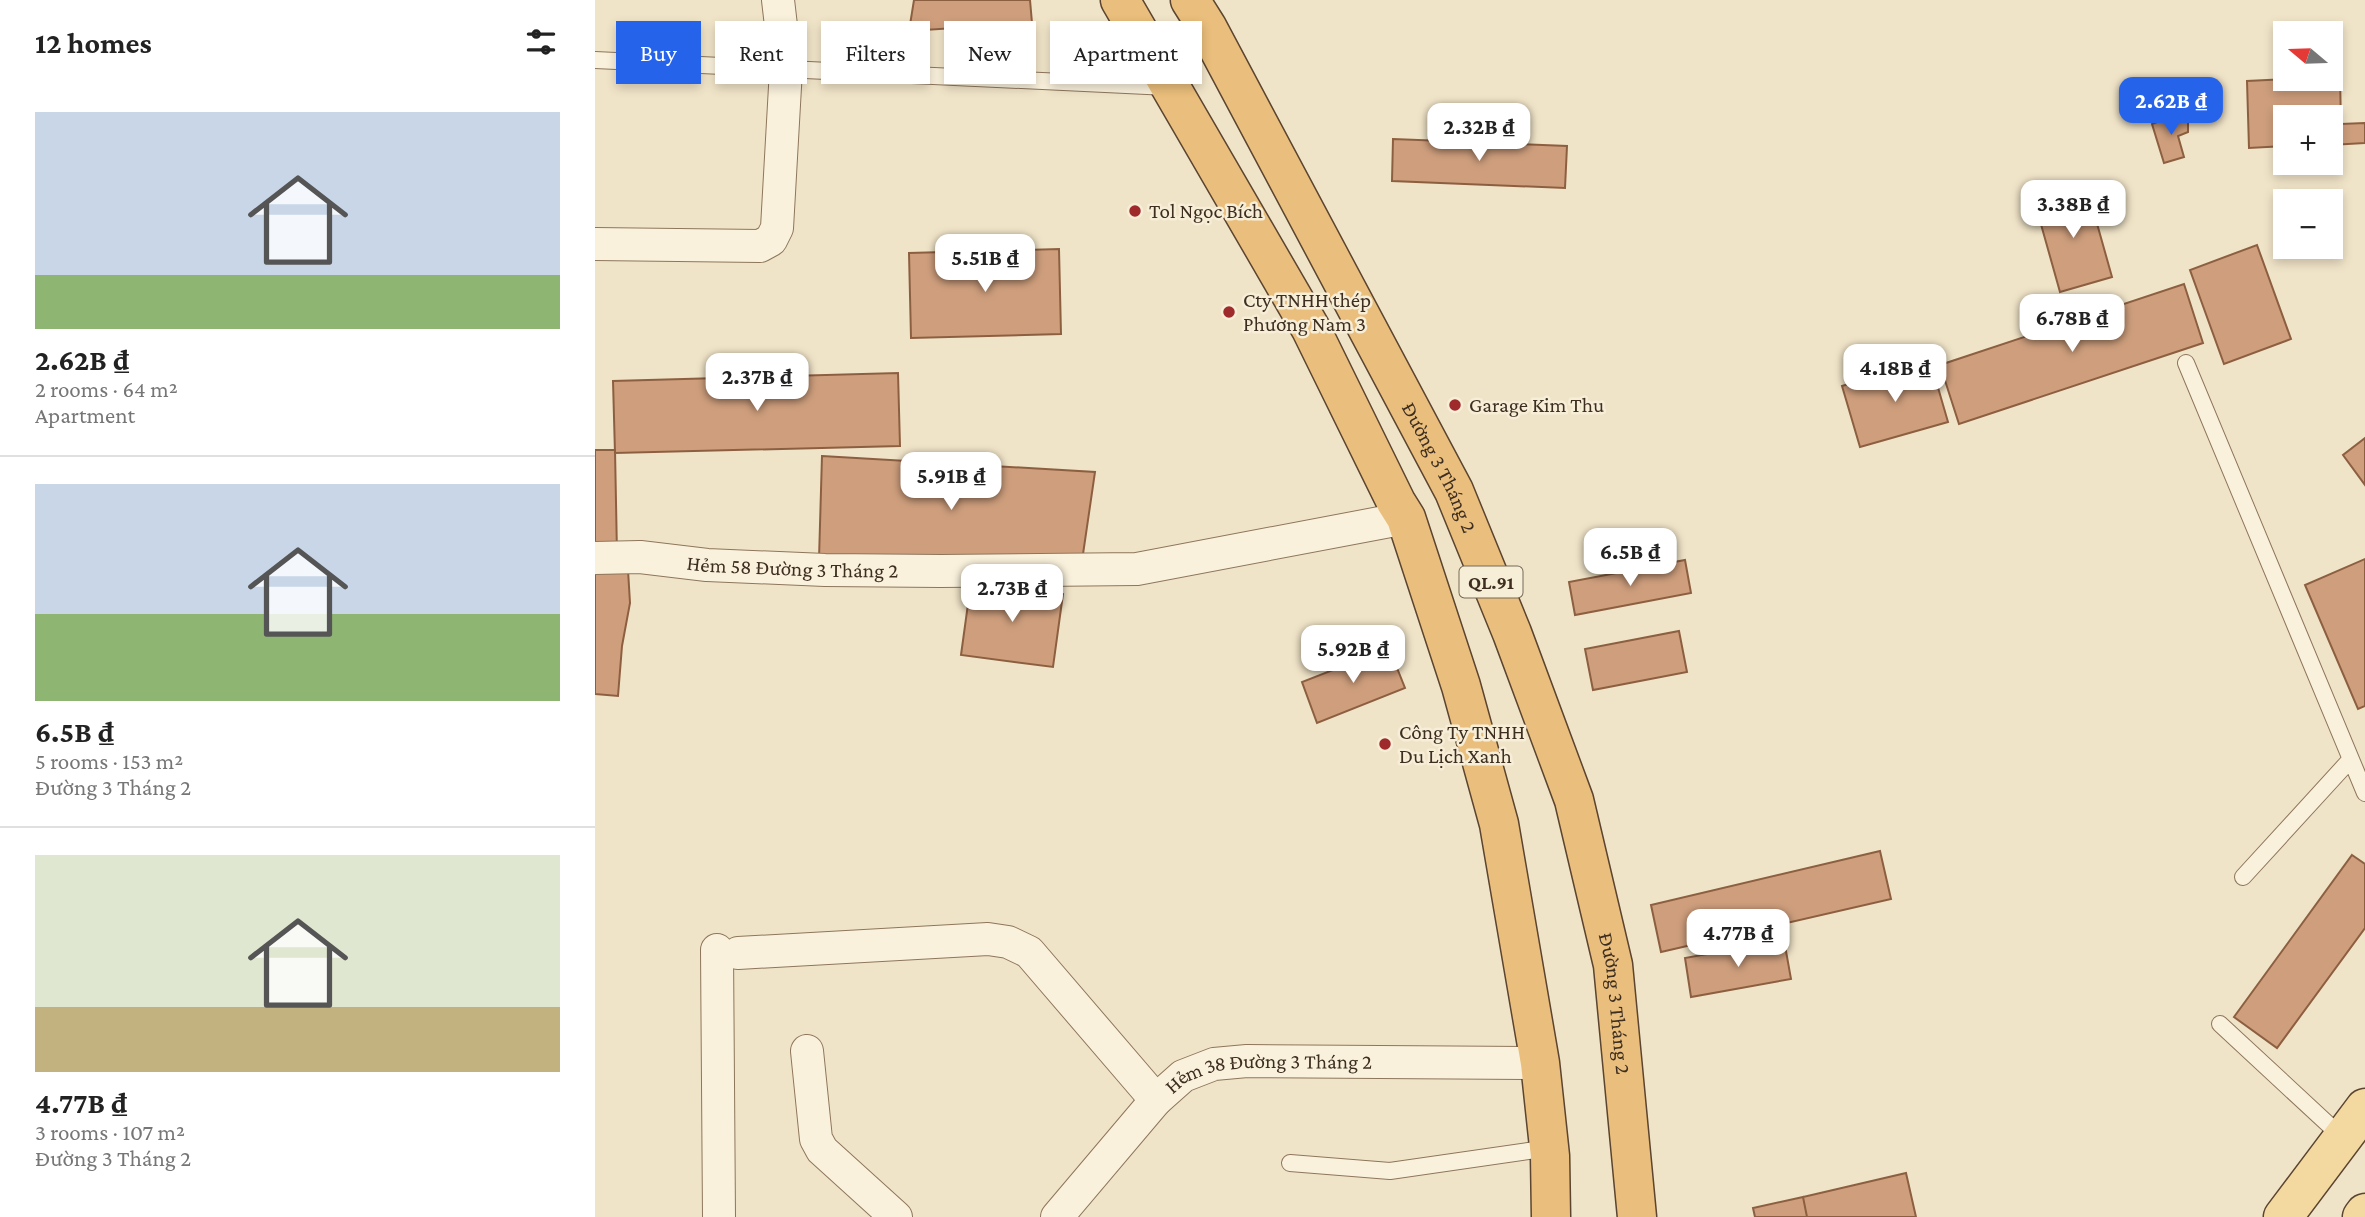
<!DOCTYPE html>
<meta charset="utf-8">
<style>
:root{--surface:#fff;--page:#f2f2f2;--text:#222;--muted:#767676;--line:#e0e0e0;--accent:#2563eb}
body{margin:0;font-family:"Crimson Pro",serif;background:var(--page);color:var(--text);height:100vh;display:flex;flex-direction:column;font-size:26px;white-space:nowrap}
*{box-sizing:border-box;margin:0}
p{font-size:23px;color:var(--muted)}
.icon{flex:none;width:38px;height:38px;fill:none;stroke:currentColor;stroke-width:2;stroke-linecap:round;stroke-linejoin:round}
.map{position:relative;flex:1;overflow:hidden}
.drawer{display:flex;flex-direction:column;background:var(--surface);width:595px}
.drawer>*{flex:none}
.guide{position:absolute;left:21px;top:21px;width:665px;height:63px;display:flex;gap:14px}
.needle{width:46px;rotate:289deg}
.tools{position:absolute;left:1678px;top:21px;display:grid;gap:14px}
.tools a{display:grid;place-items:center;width:70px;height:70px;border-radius:0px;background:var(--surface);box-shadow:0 4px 10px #0003;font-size:35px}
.price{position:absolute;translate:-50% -60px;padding:0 16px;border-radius:14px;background:#fff;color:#222;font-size:23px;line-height:46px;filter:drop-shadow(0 2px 4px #0008)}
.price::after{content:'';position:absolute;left:50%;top:42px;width:21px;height:16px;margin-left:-10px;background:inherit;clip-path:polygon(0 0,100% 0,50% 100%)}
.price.on{background:var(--accent);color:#fff}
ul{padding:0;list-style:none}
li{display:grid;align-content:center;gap:14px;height:371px;padding:0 35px}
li+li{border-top:2px solid var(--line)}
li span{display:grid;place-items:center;height:217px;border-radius:0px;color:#555}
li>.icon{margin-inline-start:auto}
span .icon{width:126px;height:126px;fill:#fffc;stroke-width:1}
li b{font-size:30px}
h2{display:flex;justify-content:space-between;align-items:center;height:84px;padding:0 35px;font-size:30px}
.pill{padding:0 24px;border-radius:0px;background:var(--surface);box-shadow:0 4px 10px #0003;font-size:24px;line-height:63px}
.pill.on{background:var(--accent);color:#fff}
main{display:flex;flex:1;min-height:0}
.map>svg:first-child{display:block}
</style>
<main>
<section class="drawer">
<h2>12 homes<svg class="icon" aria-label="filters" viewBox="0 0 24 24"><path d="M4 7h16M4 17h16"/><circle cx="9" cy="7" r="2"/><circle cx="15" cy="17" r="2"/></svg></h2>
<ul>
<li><span style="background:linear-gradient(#c9d6e8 75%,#8fb573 0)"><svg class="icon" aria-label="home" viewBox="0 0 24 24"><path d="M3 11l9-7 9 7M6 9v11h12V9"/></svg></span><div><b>2.62B ₫</b><p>2 rooms · 64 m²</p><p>Apartment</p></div></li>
<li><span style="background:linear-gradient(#c9d6e8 60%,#8fb573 0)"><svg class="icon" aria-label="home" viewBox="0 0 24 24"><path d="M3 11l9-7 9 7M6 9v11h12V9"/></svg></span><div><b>6.5B ₫</b><p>5 rooms · 153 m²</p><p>Đường 3 Tháng 2</p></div></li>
<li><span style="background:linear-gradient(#dfe7d0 70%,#c2b280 0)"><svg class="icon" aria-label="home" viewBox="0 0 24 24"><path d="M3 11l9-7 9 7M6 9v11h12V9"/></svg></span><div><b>4.77B ₫</b><p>3 rooms · 107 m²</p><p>Đường 3 Tháng 2</p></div></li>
</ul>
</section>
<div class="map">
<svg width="1770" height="1217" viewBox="0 0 1770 1217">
<rect width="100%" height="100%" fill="#f0e4c8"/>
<path fill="#cf9f7d" stroke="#8d5f41" stroke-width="2" d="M319,0H435L437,23L314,31Z
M1736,77H1745L1746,124L1770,123V143L1736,145V117H1690V146L1654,148L1652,81Z
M1577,116L1593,119V132L1583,136L1589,157L1569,163L1557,124Z
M798,139L972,146L970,188L797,181Z
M1492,188L1517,277L1465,292L1440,203Z
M1662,245L1696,339L1629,364L1595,270Z
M464,249L466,334L316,338L314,253Z
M1589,284L1608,343L1364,424L1345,365Z
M1335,360L1353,422L1265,447L1247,386Z
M303,373L305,446L20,453L18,381Z
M1770,438V485L1748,455Z
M0,450H20L22,554H0Z
M227,456L500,472L487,561L224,559Z
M1770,559V706L1763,709L1710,585Z
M1090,560L1096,593L980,615L974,582Z
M0,567L33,570L35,603L27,646L23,696L0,694Z
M376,582L468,594L458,667L366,655Z
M1084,631L1092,672L998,690L990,649Z
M794,648L810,688L722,723L707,682Z
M1285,851L1296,899L1066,952L1056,905Z
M1757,855L1770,864V928L1682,1048L1639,1017Z
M1189,940L1196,979L1096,997L1090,958Z
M1311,1173L1321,1217H1212L1208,1197Z
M1208,1197L1212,1217H1160L1158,1208Z"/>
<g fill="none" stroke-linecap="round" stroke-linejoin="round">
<g stroke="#8d765c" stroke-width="18">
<path id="service" d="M0,60L573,87
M1591,363L1770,793
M1648,877L1755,760
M1625,1024L1748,1138
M695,1163L795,1171L954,1148"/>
</g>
<g stroke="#8d765c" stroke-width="34">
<g id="minor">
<path d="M0,244L165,246L176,240L182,228L191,69L183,0"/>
<path id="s1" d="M0,558L45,557L112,565L230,570L346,571L542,569L811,518"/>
<path d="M122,950L124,1217"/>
<path d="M143,953L393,939L413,942L434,952L561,1100"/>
<path d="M212,1051L221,1139L227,1150L301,1217"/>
<path id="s2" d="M462,1217L561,1100L588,1076L619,1064L652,1061L945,1063"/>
</g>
</g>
<g stroke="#5b4430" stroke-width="41">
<path id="primary" d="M1688,1217L1770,1108
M1767,1217L1770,1213"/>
</g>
<g stroke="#5b4430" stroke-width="41">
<g id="trunk">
<path d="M525,0L716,329L801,502L811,518L866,686L904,824L945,1063L955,1156L956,1217"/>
<path id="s3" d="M595,0L612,27L859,491L917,633L979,800L1018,965L1042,1217"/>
</g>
</g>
<use href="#service" stroke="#faf1dc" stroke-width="16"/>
<use href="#minor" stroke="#faf1dc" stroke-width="32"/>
<use href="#primary" stroke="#f3d9a0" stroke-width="38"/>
<use href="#trunk" stroke="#eabe7c" stroke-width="38"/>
</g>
<g fill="#9e2a2b" stroke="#f7eed8" stroke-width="2.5">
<circle cx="540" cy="211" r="7"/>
<circle cx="634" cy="312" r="7"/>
<circle cx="860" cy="405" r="7"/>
<circle cx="790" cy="744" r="7"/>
</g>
<g text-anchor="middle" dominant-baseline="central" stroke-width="5" stroke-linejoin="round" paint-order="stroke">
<rect fill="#f7eed8" stroke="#756857" stroke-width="2" x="864.5" y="566.5" width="63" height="31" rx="5"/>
<g font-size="19" font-weight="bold" fill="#3d2e20">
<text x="896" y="582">QL.91</text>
</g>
<g font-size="21" fill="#3d2e20" stroke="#f7eed8" text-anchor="start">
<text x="554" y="211">Tol Ngọc Bích</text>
<text x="648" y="300">Cty TNHH thép<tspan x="648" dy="24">Phương Nam 3</tspan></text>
<text x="874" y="405">Garage Kim Thu</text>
<text x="804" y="732">Công Ty TNHH<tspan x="804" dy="24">Du Lịch Xanh</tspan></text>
</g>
<g font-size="21" fill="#3d2e20" stroke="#f7eed8">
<text stroke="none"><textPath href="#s3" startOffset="530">Đường 3 Tháng 2</textPath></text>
<text stroke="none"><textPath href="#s1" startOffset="198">Hẻm 58 Đường 3 Tháng 2</textPath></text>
<text stroke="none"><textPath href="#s3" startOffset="1097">Đường 3 Tháng 2</textPath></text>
<text stroke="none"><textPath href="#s2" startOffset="275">Hẻm 38 Đường 3 Tháng 2</textPath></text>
</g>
</g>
</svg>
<div class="tools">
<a><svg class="needle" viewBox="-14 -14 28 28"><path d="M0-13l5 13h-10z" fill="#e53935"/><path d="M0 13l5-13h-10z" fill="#767676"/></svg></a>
<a>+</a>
<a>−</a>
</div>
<b class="price on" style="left:1576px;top:137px">2.62B ₫</b>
<b class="price" style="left:884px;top:163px">2.32B ₫</b>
<b class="price" style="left:1478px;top:240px">3.38B ₫</b>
<b class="price" style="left:390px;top:294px">5.51B ₫</b>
<b class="price" style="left:1477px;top:354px">6.78B ₫</b>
<b class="price" style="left:1300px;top:404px">4.18B ₫</b>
<b class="price" style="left:162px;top:413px">2.37B ₫</b>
<b class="price" style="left:356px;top:512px">5.91B ₫</b>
<b class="price" style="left:1035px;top:588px">6.5B ₫</b>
<b class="price" style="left:417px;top:624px">2.73B ₫</b>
<b class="price" style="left:758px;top:685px">5.92B ₫</b>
<b class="price" style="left:1143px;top:969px">4.77B ₫</b>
<div class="guide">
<a class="pill on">Buy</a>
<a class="pill">Rent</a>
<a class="pill">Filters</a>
<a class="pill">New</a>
<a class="pill">Apartment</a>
</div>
</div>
</main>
